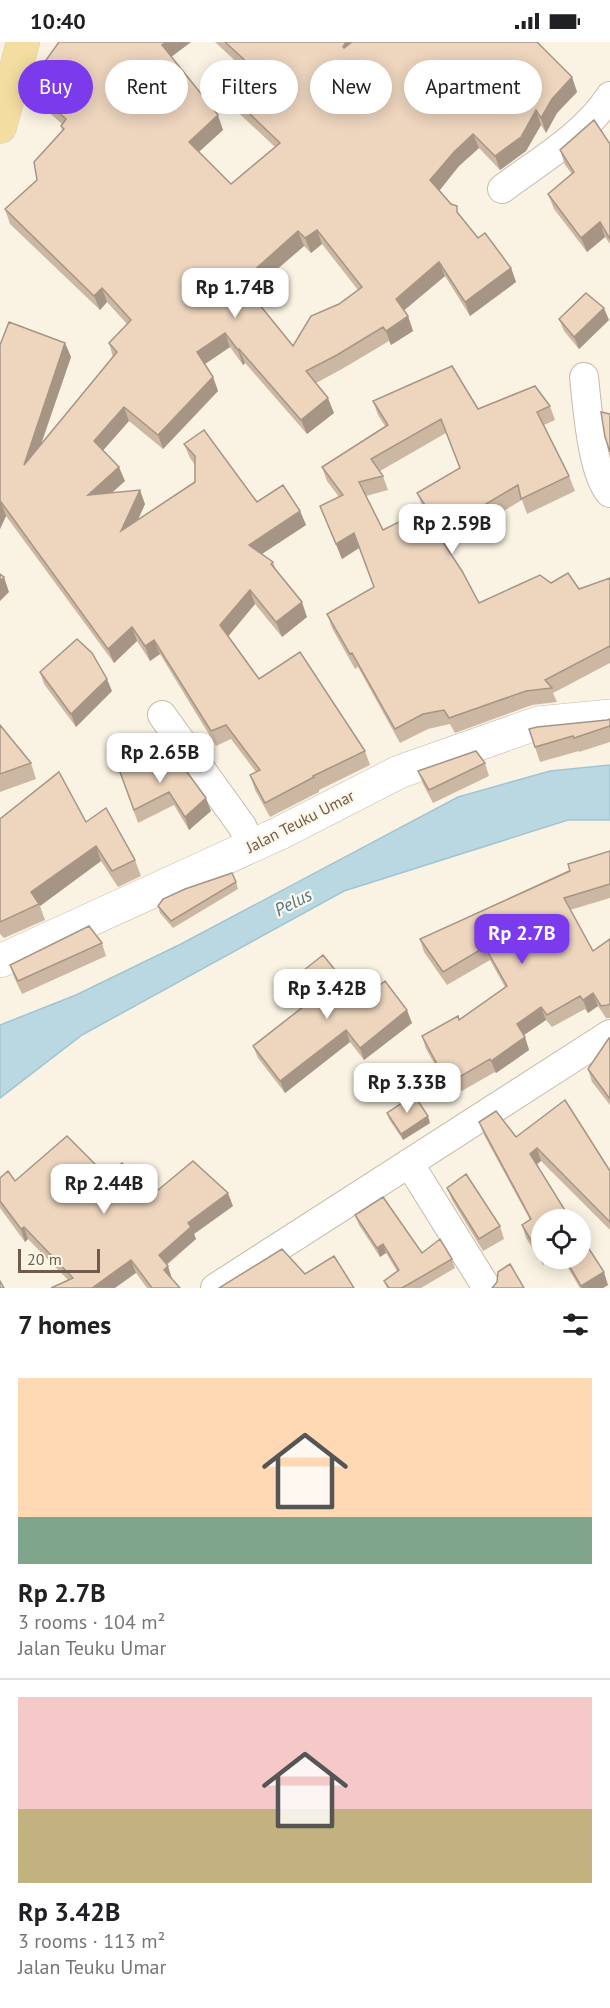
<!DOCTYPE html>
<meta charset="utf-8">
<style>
:root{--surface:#fff;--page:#f6f6f6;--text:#202124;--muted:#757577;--line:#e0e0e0;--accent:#7c3aed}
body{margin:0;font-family:"PT Sans",sans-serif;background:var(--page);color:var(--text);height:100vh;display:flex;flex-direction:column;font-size:22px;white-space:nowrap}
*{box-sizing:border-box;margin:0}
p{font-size:20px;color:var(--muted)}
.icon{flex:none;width:33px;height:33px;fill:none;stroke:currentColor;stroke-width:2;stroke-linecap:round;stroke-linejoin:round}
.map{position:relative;height:1246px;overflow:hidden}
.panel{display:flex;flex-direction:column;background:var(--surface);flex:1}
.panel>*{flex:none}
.hud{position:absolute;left:18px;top:18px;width:574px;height:54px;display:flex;gap:12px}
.fabs{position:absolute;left:531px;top:1167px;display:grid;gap:12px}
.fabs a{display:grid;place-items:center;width:60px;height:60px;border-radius:50%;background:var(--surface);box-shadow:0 3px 15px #0003;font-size:30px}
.scale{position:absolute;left:18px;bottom:15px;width:82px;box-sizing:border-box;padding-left:6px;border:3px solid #6f5c4c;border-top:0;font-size:16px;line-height:21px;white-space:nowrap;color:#6f5c4c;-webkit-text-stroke:4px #fdf7e9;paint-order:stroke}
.price{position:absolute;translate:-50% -51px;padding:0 14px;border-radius:12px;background:#fff;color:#222;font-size:20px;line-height:39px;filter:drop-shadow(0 2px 3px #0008)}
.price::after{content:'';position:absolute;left:50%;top:36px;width:18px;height:14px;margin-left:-9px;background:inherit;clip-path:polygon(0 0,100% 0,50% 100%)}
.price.selected{background:var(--accent);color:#fff}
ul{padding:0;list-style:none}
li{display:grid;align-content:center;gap:12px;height:318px;padding:0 18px}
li+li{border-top:2px solid var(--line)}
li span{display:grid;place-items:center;height:186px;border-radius:0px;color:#555}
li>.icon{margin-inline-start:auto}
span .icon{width:108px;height:108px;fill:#fffc;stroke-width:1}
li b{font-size:26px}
h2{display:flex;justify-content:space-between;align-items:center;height:72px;padding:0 18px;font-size:26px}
.chip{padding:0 21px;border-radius:27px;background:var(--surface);box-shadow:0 3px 15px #0003;font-size:21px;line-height:54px}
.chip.selected{background:var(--accent);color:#fff}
.status{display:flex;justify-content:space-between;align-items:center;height:42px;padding:0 30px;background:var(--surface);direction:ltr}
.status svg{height:16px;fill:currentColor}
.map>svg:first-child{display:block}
</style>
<div class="status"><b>10:40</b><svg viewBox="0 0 49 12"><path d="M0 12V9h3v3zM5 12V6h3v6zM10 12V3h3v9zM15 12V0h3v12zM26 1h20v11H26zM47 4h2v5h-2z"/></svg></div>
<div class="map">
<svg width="610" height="1246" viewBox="0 0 610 1246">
<rect width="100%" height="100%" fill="#faf3e3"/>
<path fill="#bad8e1" stroke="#a1c5d2" stroke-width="1.5" d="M610,723V778H568L344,849L82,993L0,1056V983L76,953L181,902L458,755L550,729Z"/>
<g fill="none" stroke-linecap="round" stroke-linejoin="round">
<g stroke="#c7baa9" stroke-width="30">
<path id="minor" d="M502,147C539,119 585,93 610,54
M584,335C587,362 592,433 610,451
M162,673L242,784L252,804
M409,1121L487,1246
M215,1246L610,992"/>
</g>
<g stroke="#c9baa7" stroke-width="34">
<path id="secondary" d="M0,919L280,791L399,730L538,681L610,674"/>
</g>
<g stroke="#d7d1cd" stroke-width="34">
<path id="primary" d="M0,85L23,0"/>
</g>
<use href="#minor" stroke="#fff" stroke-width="28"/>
<use href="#secondary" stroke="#fff" stroke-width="33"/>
<use href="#primary" stroke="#f3dda1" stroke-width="33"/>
</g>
<path fill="#ccb7a3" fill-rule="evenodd" d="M59,0H191L171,15L223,88L199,110L231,142L275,105L229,62L224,47L245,28L215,0H537L572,35L577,50L557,71L546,91L541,83L526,109L500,128L479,106L459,124L439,148L478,196L511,226L516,240L470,274L445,234L404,268L408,274L413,289L391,303L389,299L342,327L316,341L334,371L307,392L245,321L243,323L230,305L205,322L213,335L218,349L163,407L129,379L103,408L125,439L112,450L145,462L138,478L195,440V423L190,416L184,402L257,460L300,469L306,483L262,512L273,520L276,528L307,575L282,595L255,562L228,594L259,637L365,709L370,723L319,748V750L270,775L255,748L250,733L256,730L231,697L216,704L160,612L150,619L137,599L114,621L6,474L0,487V303L65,301L71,315L41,402L113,315L109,301L127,282L107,260L100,268L10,182L5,167L37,138L62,88L61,84L62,82L45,67L40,53L42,48L39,38ZM322,202L358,248L339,262L293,304L250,251L304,204L311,211Z
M610,102V202L605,195L587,210L554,167L548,152L572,132L565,123L560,108Z
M559,277L609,278L579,307L564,289Z
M373,359L478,367L550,364L555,378L544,383L569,434L575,449L527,472L522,458L445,504L479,561L551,541L579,547L610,536V621L553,651L557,660L532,663L455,691L450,682L428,687L400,701L358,625L355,627L332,586L327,572L374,545L359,506L342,517L320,464L339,455L327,439L322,425L385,384L378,373ZM446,391L460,426L417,451L424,468L383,488L366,454L388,448L383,434L380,429Z
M40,630L112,649L76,685L44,642Z
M610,677V700L579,710V709L540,720L535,705Z
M0,683L31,721L36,737L0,750Z
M485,721L489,734L433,761L423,742L418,729Z
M117,722L156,731L211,769L189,788L174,763L138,781Z
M0,777L86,780L135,818L141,834L118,845L101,819L40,864L45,878L4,896L0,892Z
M610,809V856L570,868L593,909L610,897V976H606L598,964L588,971L585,967L552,985L546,978L524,993L529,1008L496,1031L495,1030L460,1050L457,1043L449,1047L426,1007L422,994L459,978L505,945L490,918L447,943L424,910L420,897Z
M236,840L238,847L173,886L160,871L158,864Z
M102,901L106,914L22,952L14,935L10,923Z
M299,932L360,959L412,981L364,1018L350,1000L285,1051L258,1016L253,1004L313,957L303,945Z
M610,996V1063L592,1040L588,1027Z
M387,1071L430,1081L403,1098L389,1077Z
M479,1080L516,1095L610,1129V1188L541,1119L537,1123L542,1178V1216H554L543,1223L526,1196L522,1183L530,1178L484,1093Z
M107,1134L152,1153L233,1164L194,1192L196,1197L167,1223L172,1237L180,1246H147L136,1231L68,1238L28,1197L25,1200L0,1166V1136L15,1139Z
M447,1146L500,1184L504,1197L483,1209L452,1158Z
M355,1173L422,1211L452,1217L455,1226L421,1246H387L384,1239L397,1229L386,1211L380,1215L359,1183Z
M562,1216H580L608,1243L603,1246H580Z"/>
<path fill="#a69585" d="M166,0H191L167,18L162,3Z
M346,0H362L348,19L343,5Z
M572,35L577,50L557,71L546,91L541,76L552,57Z
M536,68L541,83L526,109L500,128L495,114Z
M218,73L223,88L194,114L189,100Z
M473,92L479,106L459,124L436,153L430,138L454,110Z
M600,180L605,195L587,210L581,196Z
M317,188L322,202L311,211L305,196Z
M298,189L304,204L246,254L241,240Z
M439,220L445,234L401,271L396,257Z
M511,226L516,240L470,274L465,260Z
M102,246L107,260L100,268L94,254Z
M604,266L609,278L579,307L574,295Z
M408,274L413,289L391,303L386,289Z
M225,291L230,305L202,324L197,310Z
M65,301L71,315L29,437L24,423Z
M239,307L245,321L243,323L238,308Z
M213,335L218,349L163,407L158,393Z
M328,356L334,371L307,392L301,378Z
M124,365L129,379L99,413L94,399Z
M119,425L125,439L94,467L88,453Z
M140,448L145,462L126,503L121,489Z
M1,460L6,474L0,487V461Z
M300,469L306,483L254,517L249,503Z
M354,491L359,506L342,517L336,502Z
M4,535L9,550L0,559V539Z
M250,548L255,562L226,597L220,583Z
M302,560L307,575L282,595L276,580Z
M132,585L137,599L114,621L108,607Z
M154,598L160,612L150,619L145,604Z
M107,637L112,649L76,685L71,672Z
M206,756L211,769L189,788L185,775Z
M96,804L101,819L40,864L31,850Z
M593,951L598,964L588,971L583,958Z
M541,965L546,978L521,995L517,982Z
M407,968L412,981L364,1018L360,1006Z
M346,988L350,1000L285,1051L280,1039Z
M525,995L529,1008L496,1031L491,1019Z
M428,1074L430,1081L403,1098L401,1092Z
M537,1106L541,1119L534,1124L530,1112Z
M228,1151L233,1164L194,1192L196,1197L163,1225L159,1213L188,1181Z
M24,1185L28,1197L25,1200L21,1187Z
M383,1202L386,1211L380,1215L377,1206Z
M131,1218L136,1231L115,1246H92Z
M168,1224L172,1237L168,1241L164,1228Z
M604,1230L608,1243L603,1246H582L581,1244Z"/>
<path fill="#edd5be" stroke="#a69585" stroke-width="1.5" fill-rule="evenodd" d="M59,0H166L162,3L218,73L189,100L231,142L280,101L224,47L250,23L225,0H346L343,5L344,6L352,0H537L572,35L552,57L541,76L536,68L521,95L495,114L473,92L454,110L430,138L451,162L457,164V170L478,196L485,191L511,226L465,260L439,220L396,257L408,274L386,289L383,285L337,313L306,329L328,356L301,378L239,307L238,308L225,291L197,310L213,335L158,393L124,365L94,399L119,425L88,453L140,448L121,489L195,440V414L184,402L204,388L257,460L283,443L300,469L249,503L273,520L271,522L302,560L276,580L250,548L220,583L259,637L300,610L365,709L313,734L314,735L265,761L250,733L260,728L226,683L211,689L154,598L145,604L132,585L108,607L1,460L0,461V303L9,280L65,301L24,423L117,310L109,301L131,278L102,246L94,254L5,167L37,138L34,120L64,87L61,84L66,77L40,53L45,42L39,38L46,18ZM317,188L362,245L339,262L311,274L293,304L241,240L298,189L305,196Z
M594,78L610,102V197L600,180L581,196L548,152L574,130L560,108Z
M586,251L604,266L574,295L559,277Z
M452,324L478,367L535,344L550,364L537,370L569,434L521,457L518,443L437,491L462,529L479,561L540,533L551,541L568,531L579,547L610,536V604L545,638L552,646L526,649L449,676L444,668L423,672L395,687L352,611L350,612L327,572L374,545L354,491L336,502L320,464L343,453L322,425L388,383L373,359ZM441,377L460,426L417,451L427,466L383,488L359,440L383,434L371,417Z
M601,370L610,372V410L605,395Z
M0,532L4,535L0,539Z
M77,597L92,611L107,637L71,672L40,630Z
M610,677V684L574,696L573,694L535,705L529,687L537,685L607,678Z
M0,683L31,721L0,732Z
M476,709L485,721L429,748L418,729Z
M148,713L156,731L179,719L206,756L185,775L169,750L134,768L117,722Z
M59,730L86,780L106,766L135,818L112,829L96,804L31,850L39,862L0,880V777Z
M610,809V842L564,856L593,909L610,897V962L608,963L601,964L593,951L583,958L580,954L547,973L541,965L517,982L525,995L491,1019L490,1017L456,1037L452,1030L444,1035L422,994L458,974L459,978L507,944L485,905L443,930L420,897L570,829L568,822Z
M232,831L236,840L171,879L158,864L163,857L185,847Z
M89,884L102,901L18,939L10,923Z
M323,913L360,959L385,939L407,968L360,1006L346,988L280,1039L253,1004L317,954L299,932Z
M609,996H610V1057L588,1027Z
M414,1053L428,1074L401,1092L387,1071Z
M565,1058L610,1129V1180L537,1106L530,1112L571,1178H542V1208L538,1210L522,1183L531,1177L479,1080L496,1069L516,1095Z
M67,1094L107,1134L122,1121L152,1153L193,1119L228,1151L188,1181L191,1185L159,1213L168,1224L164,1228L180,1246H152L131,1218L92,1246H51L73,1236L24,1185L21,1187L0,1159V1136L8,1129L15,1139Z
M466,1132L500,1184L479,1197L447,1146Z
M383,1155L422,1211L440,1197L452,1217L402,1246H389L384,1239L399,1228L383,1202L377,1206L355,1173Z
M580,1193L604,1230L581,1244L565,1216H580Z
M282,1207L305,1232L334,1214L354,1246H219Z
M510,1222L524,1246H492L497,1240L498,1230Z
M0,1239L4,1246H0Z"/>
<g text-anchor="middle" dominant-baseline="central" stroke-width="4.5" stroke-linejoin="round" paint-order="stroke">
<g font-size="16" fill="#6f5c4c" stroke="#fdf7e9">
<text transform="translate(300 779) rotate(-27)">Jalan Teuku Umar</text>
</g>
<g font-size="18" font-style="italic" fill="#4b7888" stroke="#fdf7e9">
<text transform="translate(293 860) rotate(-27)">Pelus</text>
</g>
</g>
</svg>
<div class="fabs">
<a><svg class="icon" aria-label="locate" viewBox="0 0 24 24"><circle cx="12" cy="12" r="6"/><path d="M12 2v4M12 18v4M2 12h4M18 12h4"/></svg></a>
</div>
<div class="scale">20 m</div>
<b class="price" style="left:235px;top:277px">Rp 1.74B</b>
<b class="price" style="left:452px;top:513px">Rp 2.59B</b>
<b class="price" style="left:160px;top:742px">Rp 2.65B</b>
<b class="price selected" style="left:522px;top:923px">Rp 2.7B</b>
<b class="price" style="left:327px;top:978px">Rp 3.42B</b>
<b class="price" style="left:407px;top:1072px">Rp 3.33B</b>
<b class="price" style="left:104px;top:1173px">Rp 2.44B</b>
<div class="hud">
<a class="chip selected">Buy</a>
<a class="chip">Rent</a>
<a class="chip">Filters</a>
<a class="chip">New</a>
<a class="chip">Apartment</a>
</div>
</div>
<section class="panel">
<h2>7 homes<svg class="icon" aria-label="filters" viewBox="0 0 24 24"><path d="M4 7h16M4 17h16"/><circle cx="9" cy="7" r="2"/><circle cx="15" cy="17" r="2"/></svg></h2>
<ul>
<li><span style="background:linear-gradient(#ffd9b3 75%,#7fa58c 0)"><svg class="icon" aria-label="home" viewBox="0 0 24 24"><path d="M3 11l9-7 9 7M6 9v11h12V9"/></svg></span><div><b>Rp 2.7B</b><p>3 rooms · 104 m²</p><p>Jalan Teuku Umar</p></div></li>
<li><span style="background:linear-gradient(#f6c9c9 60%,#c2b280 0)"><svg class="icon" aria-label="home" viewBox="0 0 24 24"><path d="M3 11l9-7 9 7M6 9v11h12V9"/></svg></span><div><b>Rp 3.42B</b><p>3 rooms · 113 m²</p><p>Jalan Teuku Umar</p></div></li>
</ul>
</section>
